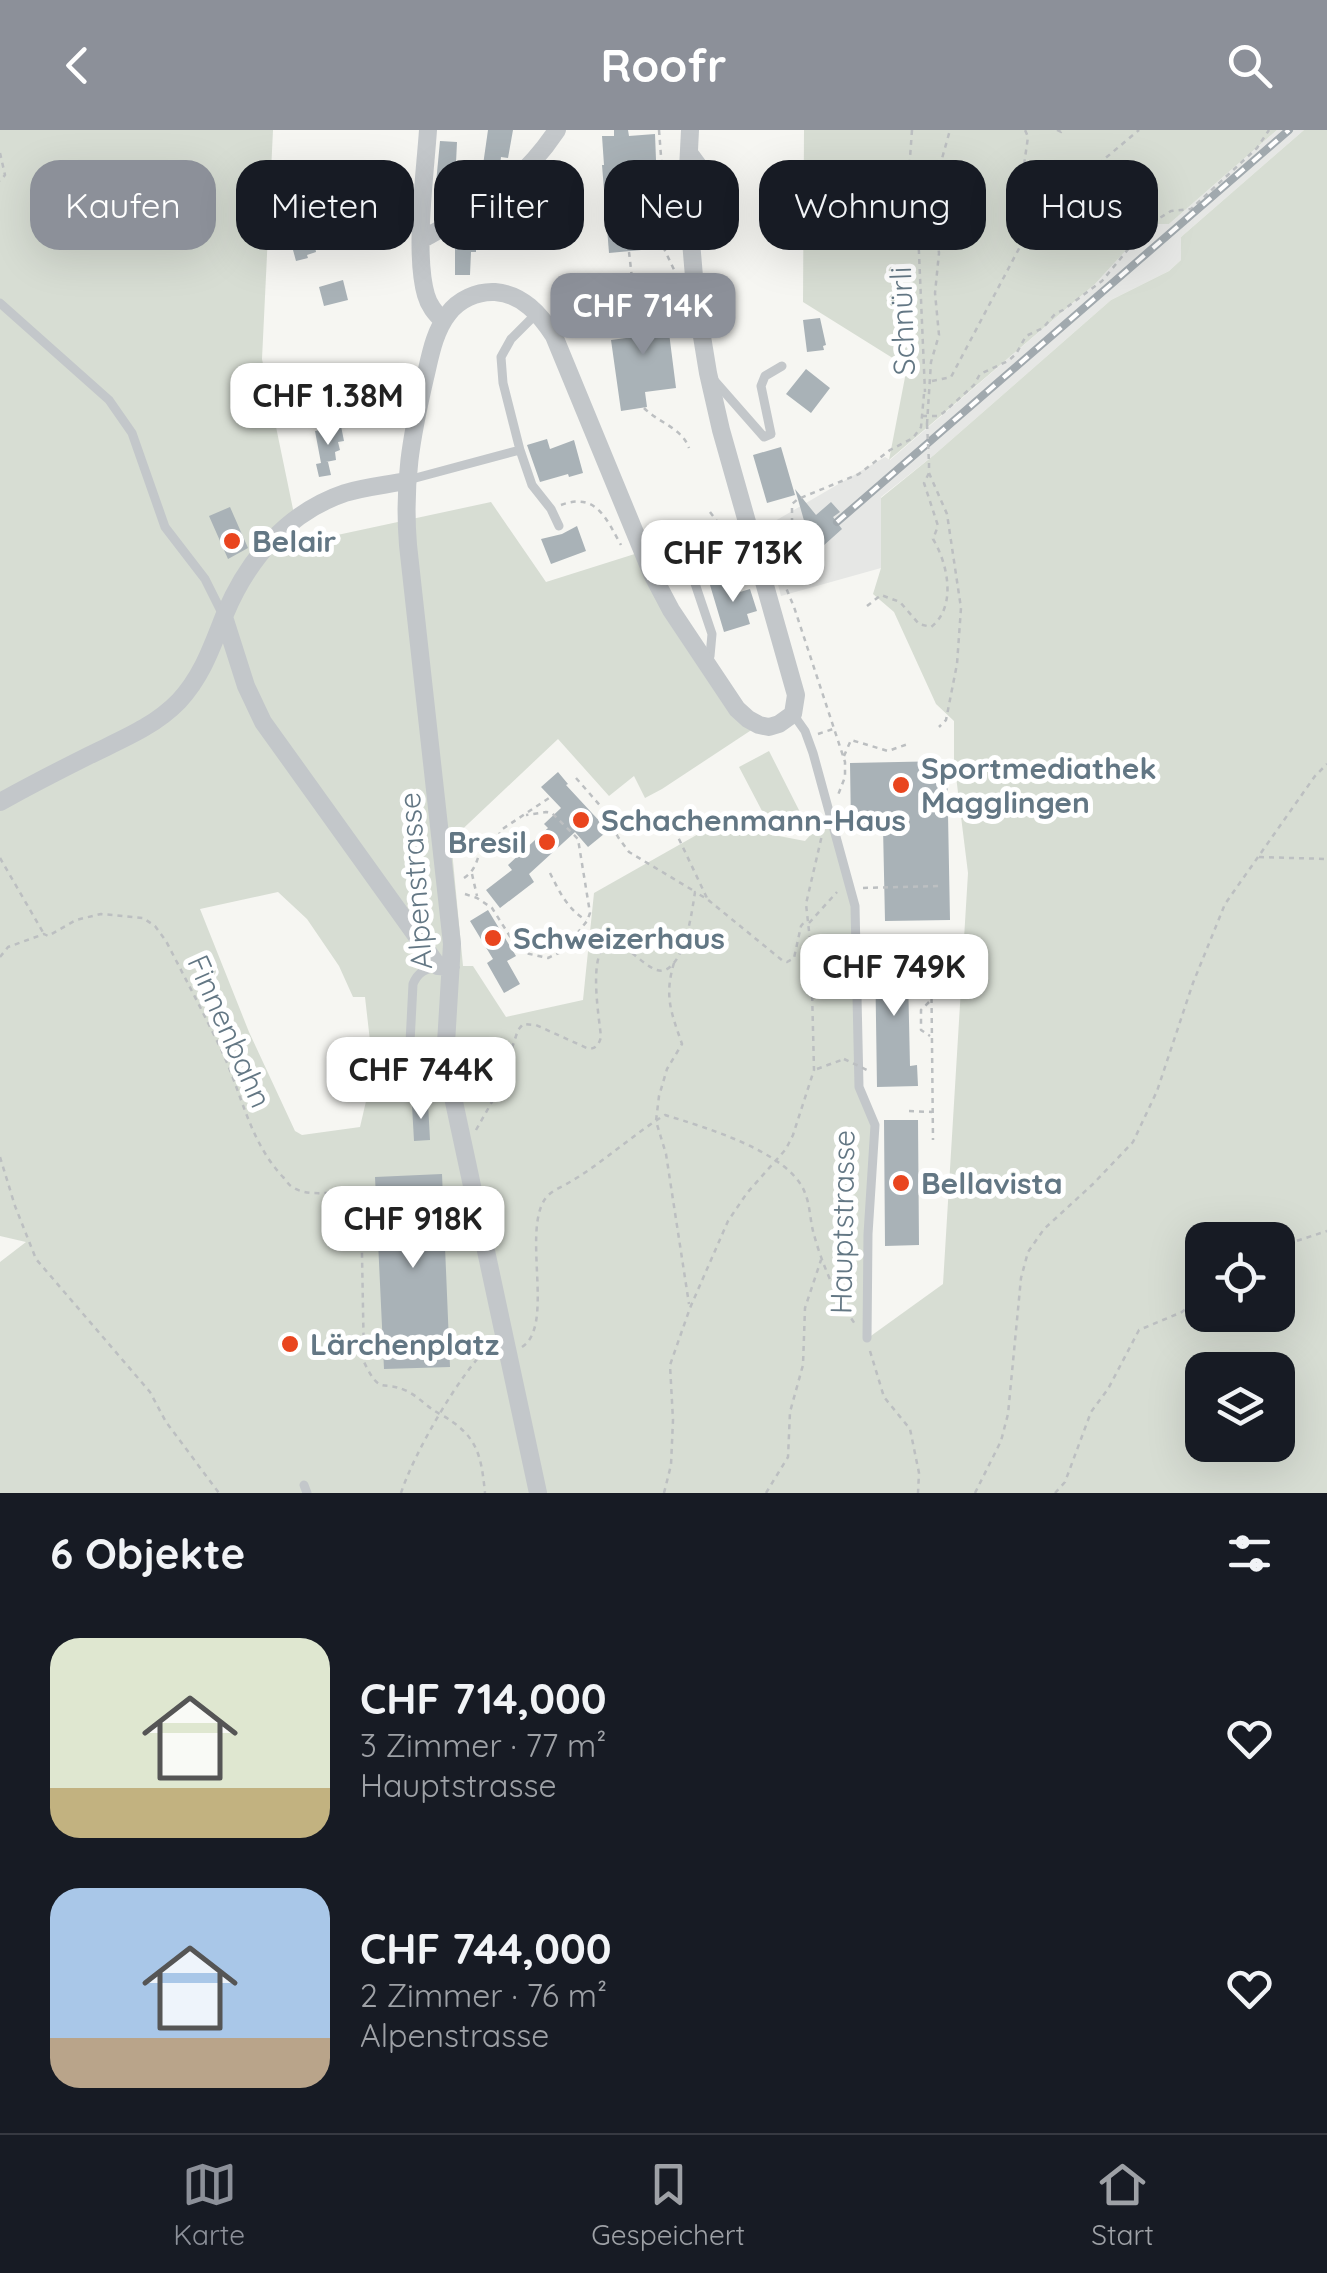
<!DOCTYPE html>
<html lang="de">
<meta charset="utf-8">
<style>
:root{--surface:#171b24;--page:#242831;--text:#f1f3f6;--muted:#9ea1a6;--line:#363941;--accent:#8c9099}
body{margin:0;font-family:Quicksand,sans-serif;background:var(--page);color:var(--text);height:100vh;display:flex;flex-direction:column;font-size:38px;white-space:nowrap}
*{box-sizing:border-box;margin:0}
p{font-size:32px;color:var(--muted)}
.icon{flex:none;width:55px;height:55px;fill:none;stroke:currentColor;stroke-width:2;stroke-linecap:round;stroke-linejoin:round}
.map{position:relative;height:1363px;overflow:hidden}
.details{display:flex;flex-direction:column;background:var(--surface);flex:1}
.details>*{flex:none}
.banner{position:absolute;left:30px;top:30px;width:1268px;height:90px;display:flex;gap:20px}
.fabs{position:absolute;left:1185px;top:1092px;display:grid;gap:20px}
.fabs a{display:grid;place-items:center;width:110px;height:110px;border-radius:20px;background:var(--surface);box-shadow:0 10px 40px #0002;font-size:50px}
.price{position:absolute;translate:-50% -85px;padding:0 22px;border-radius:20px;background:#fff;color:#222;font-size:32px;line-height:65px;filter:drop-shadow(0 2px 5px #0008)}
.price::after{content:'';position:absolute;left:50%;top:60px;width:30px;height:22px;margin-left:-15px;background:inherit;clip-path:polygon(0 0,100% 0,50% 100%)}
.price.active{background:var(--accent);color:#fff}
ul{padding:0;list-style:none}
li{display:flex;align-items:center;gap:30px;height:250px;padding:0 50px}
li span{display:grid;place-items:center;flex:none;width:280px;height:200px;border-radius:30px;color:#555}
li>.icon{margin-inline-start:auto}
span .icon{width:120px;height:120px;fill:#fffc;stroke-width:1}
li b{font-size:42px}
h2{display:flex;justify-content:space-between;align-items:center;height:120px;padding:0 50px;font-size:42px}
.chip{padding:0 35px;border-radius:30px;background:var(--surface);box-shadow:0 10px 40px #0002;font-size:35px;line-height:90px}
.chip.active{background:var(--accent);color:#fff}
header{display:flex;justify-content:space-between;align-items:center;height:130px;padding:0 50px;background:var(--accent);color:#fff;font-size:45px;font-weight:700}
.tabs{display:flex;justify-content:space-around;align-items:center;height:140px;border-top:2px solid var(--line);background:var(--surface);font-size:28px;color:var(--muted)}
.tabs a{display:grid;justify-items:center;gap:5px}
.tabs .active{color:var(--accent)}
.map>svg:first-child{display:block}
</style>
<header><svg class="icon" aria-label="back" viewBox="0 0 24 24"><path d="M15 5l-7 7 7 7"/></svg>Roofr<svg class="icon" aria-label="search" viewBox="0 0 24 24"><circle cx="10" cy="10" r="6"/><path d="M15 15l6 6"/></svg></header>
<div class="map">
<svg width="1327" height="1363" viewBox="0 0 1327 1363">
<rect width="100%" height="100%" fill="#f6f6f2"/>
<path fill="#e6e7e5" d="M1277,0H1304L1181,107V130L1169,141L1111,170L934,325L881,367V438L781,466L763,398L885,327L890,330L1095,154L1150,94H1169Z"/>
<path fill="#d7ddd3" fill-rule="evenodd" d="M0,0H273L262,229L300,413L491,372L546,452L641,422L652,444L759,595L662,659L645,668L634,646L609,666L558,609L451,710L463,836H473L506,887L583,870L594,763L716,694L805,711L831,682L852,758L859,957L875,995L868,1208L943,1154L968,743L954,630V591L936,574L894,482L873,464L881,438V368L934,325L1111,170L1169,141L1181,130V107L1304,0H1327V1363H0V1132L26,1112L0,1106ZM278,762L307,789L339,836L353,867H365L370,911H380L360,997L302,1005L295,1001L249,902L200,779ZM1202,1110H1278V1185H1202ZM1202,1240H1278V1315H1202Z
M804,0H1277L1169,94H1150L1095,154L889,330L907,237L803,172Z
M769,621L803,688L774,704L739,637Z"/>
<path fill="#a9b2b7" d="M488,0H513L508,28L501,27L500,36L483,35Z
M614,0H628L629,6L655,4L656,30H651L655,93H650L652,119L609,123L602,35H604L602,6H614Z
M440,11L457,12L455,54L436,53Z
M311,96L316,122L307,125L308,128L296,131L293,120L297,119L292,100Z
M455,108H476V122H471L470,145H455Z
M343,150L348,170L324,176L319,157Z
M666,179L676,258L645,262L647,277L621,281L611,210L626,208L623,184Z
M820,188L826,215L823,216L824,220L807,222L803,190Z
M806,239L830,258L811,283L786,264Z
M380,259L399,264L391,295L373,291Z
M341,296L344,311L338,312L340,320L335,322L336,330L326,332H328L331,345L319,347L316,334L321,333L315,301Z
M547,309L550,319L574,310L583,343L569,347L568,344L540,352L527,315Z
M781,317L795,365L767,373L753,325Z
M795,359L816,385L831,372L840,382L833,387L842,399L803,434L805,440L788,445L779,413L808,406L801,398L805,394Z
M230,377L248,418L228,429L209,386Z
M577,396L586,421L551,434L541,409L562,404Z
M723,451L724,455L737,451L740,462L750,459L757,481L747,484L750,494L724,502L710,455Z
M947,631L950,790L885,791L883,697L851,698L850,633Z
M558,642L568,654L566,655L604,696V704L588,717L575,702L529,744L534,752L500,778L486,760L512,740L508,735L548,698L544,694L561,678L541,657Z
M488,780L516,826L507,831L520,854L504,863L487,833L493,829L470,791Z
M875,822H915V846H908L910,936L917,935L918,956L877,957Z
M422,973H428L430,1010L414,1011L412,975L418,976Z
M884,990H918L919,1115L885,1116Z
M442,1044L450,1237L384,1239L375,1047Z"/>
<g fill="none" stroke-linecap="round" stroke-linejoin="round">
<path stroke="#bcbfc1" stroke-width="2.5" stroke-dasharray="5 5" stroke-linecap="butt" d="M659,0L662,39L656,46L659,108L677,146
M912,0L909,42L917,77L925,262
M1057,0L1061,2L1063,0
M0,23L5,45L0,51
M1025,92L1066,82L1102,31L1139,0
M629,122L632,148L635,152
M641,182L637,153L678,147
M932,251L951,247L1023,111V42L1028,7L1025,0
M644,278C659,293 682,298 689,318
M922,286H938L943,283L974,255L980,244L1008,231L1016,224L1026,206L1043,198L1055,184L1063,180L1102,151L1148,95L1171,81L1191,79L1257,18L1269,0
M927,294L931,232L939,205L935,163L939,123L933,76L934,57L950,0
M929,333V343L947,384L961,478L957,534L946,590L939,597
M561,375C596,362 606,388 621,415
M710,382L737,418
M792,393V374L798,369L859,344L890,320L913,308L921,297L924,264
M787,402L790,411
M779,441L794,477L845,632V647L838,665
M704,449L737,438L742,454L747,452
M867,476L881,465L900,472L919,494L931,497C957,477 948,434 933,409L938,396L924,353L929,343
M818,604L833,599
M844,626L851,610L888,621L908,614
M576,648L604,680L618,707L629,722L694,761
M655,693L668,686L707,768
M1259,727L1327,729
M0,728L44,804
M550,743C559,761 568,780 586,790
M472,744L477,766
M464,748C479,738 477,724 485,709L493,706L498,708L501,700L549,668
M863,758L942,756
M465,764L477,768L492,778L518,819L525,823L548,828L563,821L587,791L590,783L578,709L552,683L546,682L526,685
M809,793L837,762
M902,817H931L933,1010
M0,827L8,817L44,804L48,806L76,790L101,784L143,788L155,796L166,811C184,846 202,880 219,915C241,959 248,1010 283,1047C287,1051 289,1056 294,1058C315,1070 343,1055 361,1071L364,1232C381,1267 381,1249 407,1261C419,1267 428,1278 440,1284C477,1305 481,1323 485,1363
M674,833C664,866 671,882 682,914L667,939L659,966L656,991L666,1024L689,1174
M929,872L921,880V900L930,906
M817,939L844,929
M909,981L932,982
M476,1000L497,963L518,900L523,894L536,895L589,919C597,918 599,914 601,907C599,887 589,829 605,816C622,802 648,847 665,840C686,831 692,781 695,762L707,769L783,831L787,832L794,828L801,796L806,790
M0,1027L15,1076L36,1129L150,1262L166,1292L219,1363
M1278,1117L1327,1101
M522,1217C555,1196 522,1103 545,1069C550,1061 562,1057 570,1052C604,1032 632,1005 665,985C704,997 790,1022 805,1063C810,1075 810,1089 813,1101C821,1132 836,1167 855,1194
M870,1221L884,1267L910,1299L919,1343L918,1363
M401,1363C414,1323 460,1243 491,1214
M664,1363L671,1335L673,1290L670,1235L690,1178L728,1091L747,1063L786,1019L793,1005L814,940L811,819L806,774L822,705
M766,1363L788,1327L790,1282L803,1235L805,1178L821,1130
M975,1363L1001,1311L1008,1284L1021,1148L1028,1122L1044,1099L1093,1054L1133,1012L1157,961L1193,853L1225,774L1315,646L1327,634
M1055,1363L1065,1352L1091,1282L1108,1259L1139,1200L1182,1182L1202,1164"/>
<path stroke="#c3c7ca" stroke-width="9" d="M690,17L707,40
M0,173L109,270L132,303L165,397L205,449L223,485
M713,249L764,307L771,304L761,256L765,246L782,236
M520,320L503,253L501,227L511,209L537,183
M408,350L520,320L532,355L551,379L559,396
M677,400L712,504L710,526L705,532
M793,584L805,601L813,623L855,776L859,957L875,995L868,1104L867,1208
M438,836C425,839 418,842 413,854L409,932L445,930
M409,932L416,968
M304,1355L307,1363"/>
<path stroke="#c3c7ca" stroke-width="18" d="M428,0C425,45 414,124 426,165C429,176 435,183 443,191
M421,110C479,78 520,56 557,0
M224,487L246,556L263,592L438,836L451,837
M0,672C29,656 58,641 88,626C120,610 154,597 179,571C203,545 212,516 225,484C248,429 288,382 345,363C365,357 386,355 406,351
M538,1363L445,930L452,814L408,415C403,353 411,308 425,248C430,227 434,202 448,184C458,170 477,161 495,162C522,164 540,184 554,206L652,444L671,480L737,579L748,589L759,595L769,597L779,594L793,584L796,565L721,300L708,243L696,170L689,88L688,40L690,0"/>
<g stroke="#a1a9ae" stroke-width="8">
<path id="rail" d="M837,392L1289,0"/>
</g>
<use href="#rail" stroke="#fff" stroke-width="4" stroke-dasharray="11" stroke-linecap="butt"/>
<path stroke="#bcbfc1" stroke-width="2.5" stroke-dasharray="5 5" stroke-linecap="butt" d="M927,294L929,333
M844,929L867,940"/>
</g>
<g fill="#e9451e" stroke="#fff" stroke-width="4">
<circle cx="232" cy="411" r="10"/>
<circle cx="901" cy="655" r="10"/>
<circle cx="581" cy="690" r="10"/>
<circle cx="547" cy="712" r="10"/>
<circle cx="493" cy="808" r="10"/>
<circle cx="901" cy="1053" r="10"/>
<circle cx="290" cy="1214" r="10"/>
</g>
<g text-anchor="middle" dominant-baseline="central" stroke-width="10" stroke-linejoin="round" paint-order="stroke">
<g font-size="30" fill="#637784" stroke="#fff">
<text transform="translate(902 191) rotate(-92)">Schnürli</text>
<text transform="translate(415 751) rotate(-94)">Alpenstrasse</text>
<text transform="translate(230 901) rotate(66)">Finnenbahn</text>
<text transform="translate(842 1092) rotate(-89)">Hauptstrasse</text>
</g>
<g font-size="30" font-weight="bold" fill="#637784" stroke="#fff" text-anchor="start">
<text x="252" y="411">Belair</text>
<text x="921" y="638">Sportmediathek<tspan x="921" dy="34">Magglingen</tspan></text>
<text x="601" y="690">Schachenmann-Haus</text>
<text x="527" y="712" text-anchor="end">Bresil</text>
<text x="513" y="808">Schweizerhaus</text>
<text x="921" y="1053">Bellavista</text>
<text x="310" y="1214">Lärchenplatz</text>
</g>
</g>
</svg>
<div class="fabs">
<a><svg class="icon" aria-label="locate" viewBox="0 0 24 24"><circle cx="12" cy="12" r="6"/><path d="M12 2v4M12 18v4M2 12h4M18 12h4"/></svg></a>
<a><svg class="icon" aria-label="layers" viewBox="0 0 24 24"><path d="M12 4l9 5-9 5-9-5zM3 14l9 5 9-5"/></svg></a>
</div>
<b class="price active" style="left:643px;top:228px">CHF 714K</b>
<b class="price" style="left:328px;top:318px">CHF 1.38M</b>
<b class="price" style="left:733px;top:475px">CHF 713K</b>
<b class="price" style="left:894px;top:889px">CHF 749K</b>
<b class="price" style="left:421px;top:992px">CHF 744K</b>
<b class="price" style="left:413px;top:1141px">CHF 918K</b>
<div class="banner">
<a class="chip active">Kaufen</a>
<a class="chip">Mieten</a>
<a class="chip">Filter</a>
<a class="chip">Neu</a>
<a class="chip">Wohnung</a>
<a class="chip">Haus</a>
</div>
</div>
<section class="details">
<h2>6 Objekte<svg class="icon" aria-label="filters" viewBox="0 0 24 24"><path d="M4 7h16M4 17h16"/><circle cx="9" cy="7" r="2"/><circle cx="15" cy="17" r="2"/></svg></h2>
<ul>
<li><span style="background:linear-gradient(#dfe7d0 75%,#c2b280 0)"><svg class="icon" aria-label="home" viewBox="0 0 24 24"><path d="M3 11l9-7 9 7M6 9v11h12V9"/></svg></span><div><b>CHF 714,000</b><p>3 Zimmer · 77 m²</p><p>Hauptstrasse</p></div><svg class="icon" aria-label="heart" viewBox="0 0 24 24"><path d="M12 20l-8-8c-3-5 5-10 8-4 3-6 11-1 8 4z"/></svg></li>
<li><span style="background:linear-gradient(#a9c7e8 75%,#b9a48a 0)"><svg class="icon" aria-label="home" viewBox="0 0 24 24"><path d="M3 11l9-7 9 7M6 9v11h12V9"/></svg></span><div><b>CHF 744,000</b><p>2 Zimmer · 76 m²</p><p>Alpenstrasse</p></div><svg class="icon" aria-label="heart" viewBox="0 0 24 24"><path d="M12 20l-8-8c-3-5 5-10 8-4 3-6 11-1 8 4z"/></svg></li>
</ul>
</section>
<nav class="tabs">
<a class="active"><svg class="icon" aria-label="map" viewBox="0 0 24 24"><path d="M3 6l6-2 6 2 6-2v14l-6 2-6-2-6 2zM9 4v14M15 6v14"/></svg>Karte</a>
<a><svg class="icon" aria-label="saved" viewBox="0 0 24 24"><path d="M7 4h10v16l-5-4-5 4z"/></svg>Gespeichert</a>
<a><svg class="icon" aria-label="home" viewBox="0 0 24 24"><path d="M3 11l9-7 9 7M6 9v11h12V9"/></svg>Start</a>
</nav>
